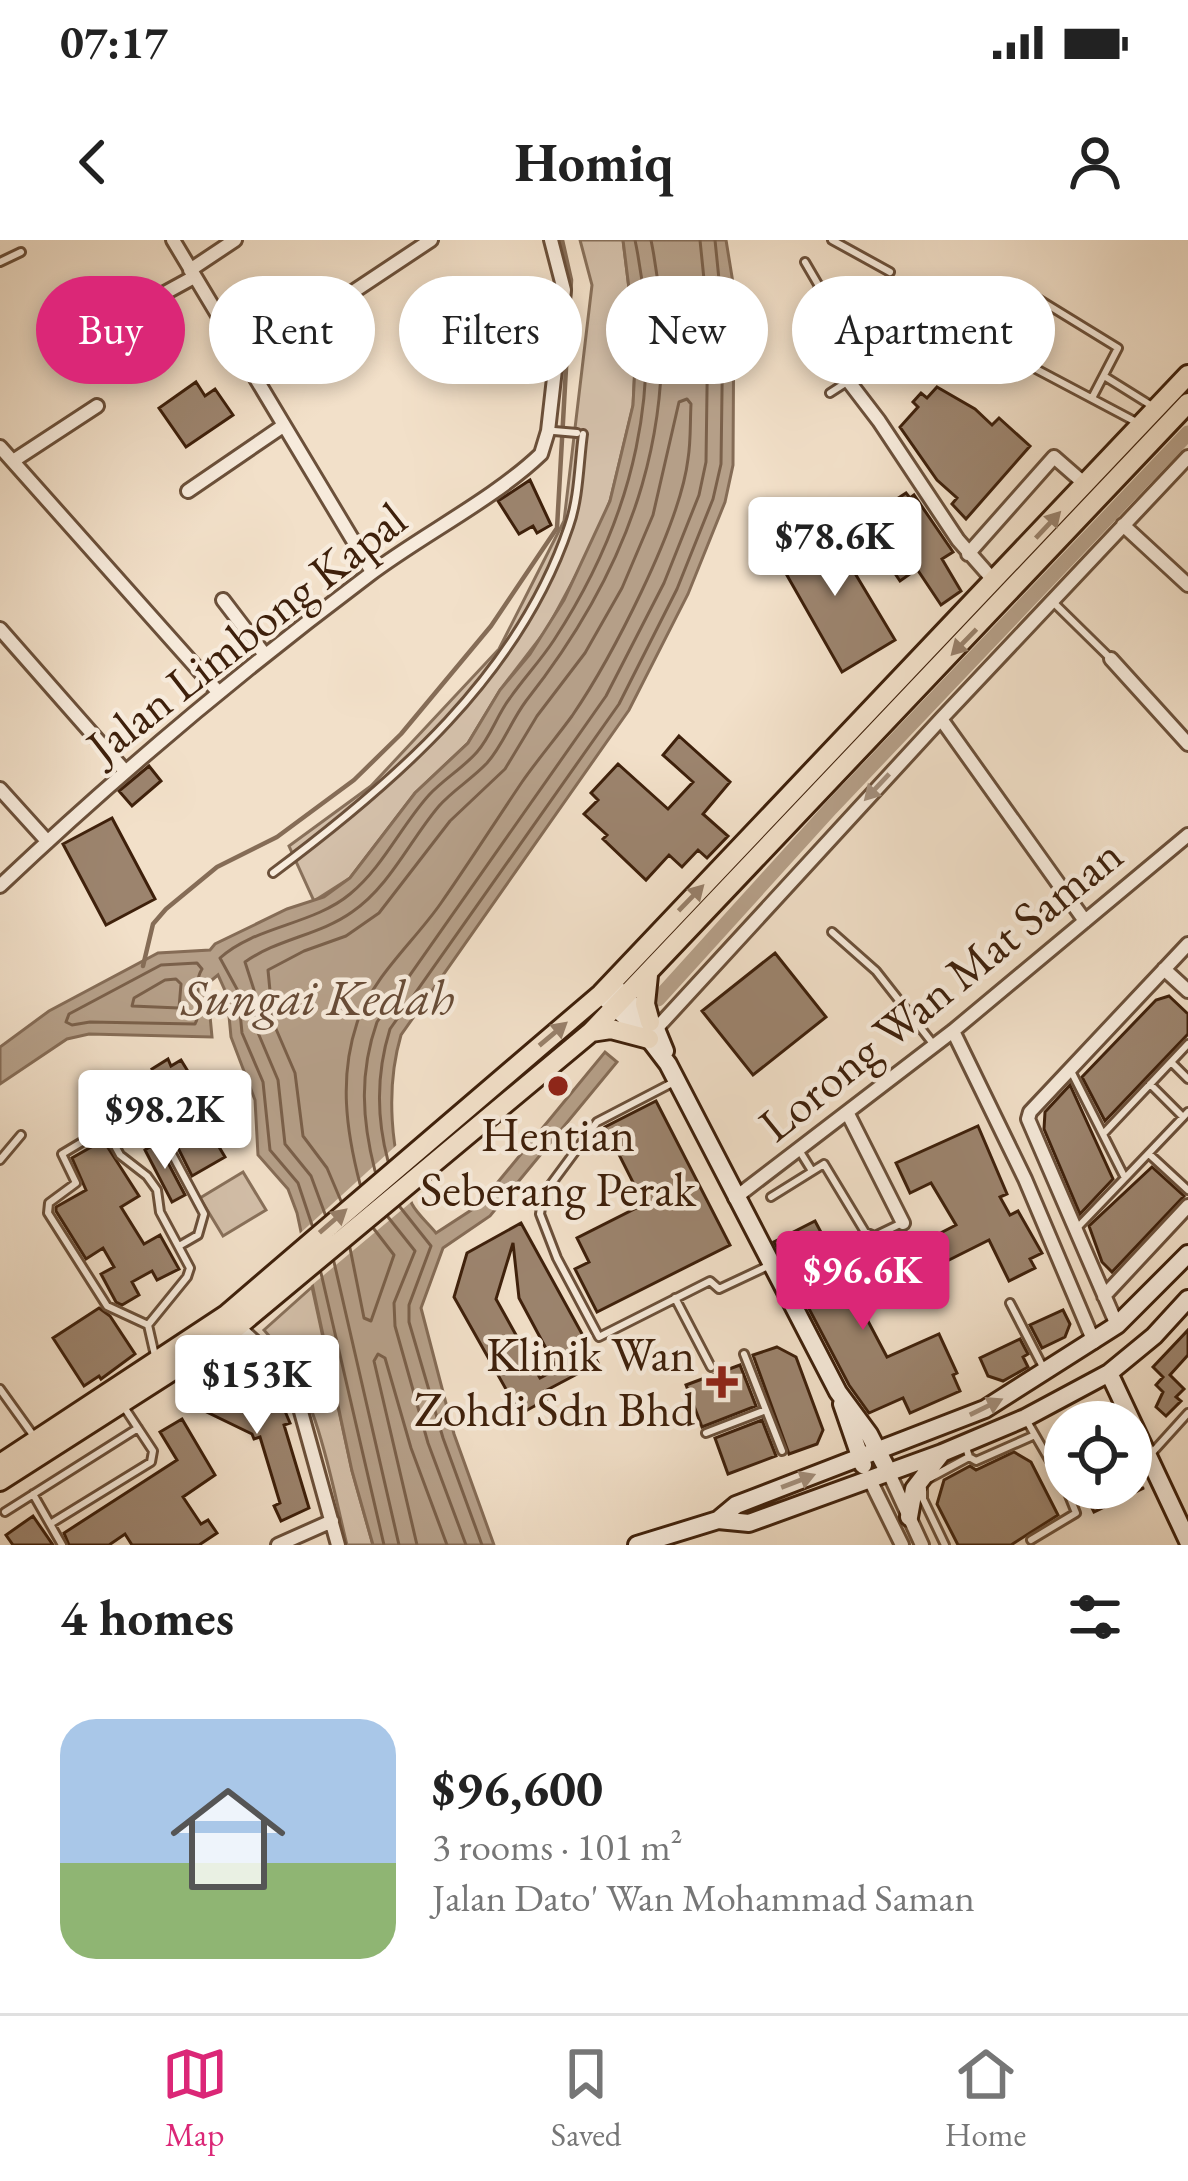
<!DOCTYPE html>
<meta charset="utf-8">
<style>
:root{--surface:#fff;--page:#f6f6f6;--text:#222;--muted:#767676;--line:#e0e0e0;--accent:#db2777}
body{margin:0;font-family:"EB Garamond",serif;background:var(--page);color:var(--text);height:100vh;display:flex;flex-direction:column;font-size:45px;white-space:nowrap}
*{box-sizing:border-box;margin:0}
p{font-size:39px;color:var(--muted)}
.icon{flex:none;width:66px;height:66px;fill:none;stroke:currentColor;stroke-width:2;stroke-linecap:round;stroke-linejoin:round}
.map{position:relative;height:1305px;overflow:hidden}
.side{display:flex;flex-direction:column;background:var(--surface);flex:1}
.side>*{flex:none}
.top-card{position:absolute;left:36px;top:36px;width:1116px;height:108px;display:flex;gap:24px}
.controls{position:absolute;left:1044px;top:1161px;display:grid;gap:24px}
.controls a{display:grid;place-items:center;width:108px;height:108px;border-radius:50%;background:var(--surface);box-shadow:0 6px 18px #0003;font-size:60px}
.price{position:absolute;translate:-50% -102px;padding:0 27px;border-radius:12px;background:#fff;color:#222;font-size:39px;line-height:78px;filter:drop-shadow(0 3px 6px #0008)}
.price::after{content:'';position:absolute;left:50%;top:72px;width:36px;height:27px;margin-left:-18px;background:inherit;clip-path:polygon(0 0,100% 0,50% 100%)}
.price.on{background:var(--accent);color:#fff}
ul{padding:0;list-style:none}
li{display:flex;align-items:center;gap:36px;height:300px;padding:0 60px}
li span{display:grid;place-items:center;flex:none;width:336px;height:240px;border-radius:36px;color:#555}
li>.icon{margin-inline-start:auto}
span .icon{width:144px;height:144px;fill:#fffc;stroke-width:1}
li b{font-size:51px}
h2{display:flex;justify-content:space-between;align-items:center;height:144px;padding:0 60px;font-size:51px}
.pill{padding:0 42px;border-radius:54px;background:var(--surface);box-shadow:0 6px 18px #0003;font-size:42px;line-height:108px}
.pill.on{background:var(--accent);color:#fff}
.status{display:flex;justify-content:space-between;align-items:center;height:84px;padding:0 60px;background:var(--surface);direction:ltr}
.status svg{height:33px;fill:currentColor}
header{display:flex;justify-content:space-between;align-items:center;height:156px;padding:0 60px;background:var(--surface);font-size:54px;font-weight:700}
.dock{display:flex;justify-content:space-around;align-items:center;height:168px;border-top:3px solid var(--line);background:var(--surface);font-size:33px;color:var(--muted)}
.dock a{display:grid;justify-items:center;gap:6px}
.dock .on{color:var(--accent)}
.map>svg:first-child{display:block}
</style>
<div class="status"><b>07:17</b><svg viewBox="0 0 49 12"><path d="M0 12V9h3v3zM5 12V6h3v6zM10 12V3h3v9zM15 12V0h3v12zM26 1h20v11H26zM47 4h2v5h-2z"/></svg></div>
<header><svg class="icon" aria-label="back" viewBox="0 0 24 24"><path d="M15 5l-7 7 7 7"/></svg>Homiq<svg class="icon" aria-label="person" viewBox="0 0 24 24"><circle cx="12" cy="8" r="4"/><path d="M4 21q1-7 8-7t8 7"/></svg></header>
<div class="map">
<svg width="1188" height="1305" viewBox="0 0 1188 1305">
<rect width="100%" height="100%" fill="#f2e0c9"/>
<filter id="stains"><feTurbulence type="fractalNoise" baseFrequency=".00167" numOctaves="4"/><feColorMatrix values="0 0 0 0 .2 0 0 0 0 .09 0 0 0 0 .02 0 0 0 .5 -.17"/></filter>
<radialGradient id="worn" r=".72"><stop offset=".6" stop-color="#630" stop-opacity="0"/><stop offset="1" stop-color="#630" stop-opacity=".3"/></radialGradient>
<path fill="#d3bfa9" stroke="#88705a" stroke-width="3" d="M580,0H623L636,105L633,166L610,261L596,298L547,389L500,450L468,503L415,553L350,638L314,661L289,606L371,546L499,409L564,281L592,45Z
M243,932L266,970L223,996L200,958Z
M312,1047L352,1231L373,1305H347C328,1229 318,1149 264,1090Z"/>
<path fill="#b59f88" stroke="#856c56" stroke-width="3" d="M623,0H726L734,49L733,225L725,262L688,354L629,470L401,795C386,846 389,915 412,964C417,974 429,984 436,993L479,965L605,812L617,822L490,976L443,1008L421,1068L454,1194L494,1305H373L352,1231L297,973L288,949L258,915L255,860L231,797L227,755L218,735L207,744L212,797L89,794L67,799L0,844V807L49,771L158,713L210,710L215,704L287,669L324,657L350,638L415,553L468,503L500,450L530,414L564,360L610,261L633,165L636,105Z"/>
<path fill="#f2e0c9" d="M401,901L416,958L306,1050L296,997Z"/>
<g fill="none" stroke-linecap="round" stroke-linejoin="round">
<path stroke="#7a604a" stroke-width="3" d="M197,723L202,729C191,747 204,767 195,784L90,782L72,785L66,782L69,774L161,725Z
M176,739L181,744L179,768L132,766L134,758L165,740Z
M388,921C376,876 376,834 390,789L619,464L677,349L713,259L721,224L723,79L715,0
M375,931C362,880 359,833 377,782L606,456L664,343L699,255L706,222L708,79L700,0
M341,961L327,928L303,896L295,833L273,782L268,730L304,711L346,696L379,673L450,581L505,529L537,476L585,413L622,348L653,275L679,162L687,159L691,164C690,182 691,201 688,219C680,286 611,419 572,476C556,498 538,519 522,542C495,582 469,623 441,663C414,702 372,737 357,783C339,837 346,890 360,944
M400,967L431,1006L409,1065V1082L443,1198L482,1305
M325,974L311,936L285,904L278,840L256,788L254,750L245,722C277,699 320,695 352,672C390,646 410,600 439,566C453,550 472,539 487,523C503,505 511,481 526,461C634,324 686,175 651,0
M388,977L415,1011L394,1063L395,1086L428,1203L466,1305
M312,985L298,943L270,910L263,842L242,793L238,751L220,718C255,686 313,685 350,654C383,627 401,586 429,555C444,539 463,528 477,512C491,496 497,475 510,458C524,438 541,420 554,400C635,276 665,145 635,0
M350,1008L364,1078L371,1081L394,1015L374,989
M334,1022L399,1305
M321,1033L384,1305
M417,1305L374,1121L378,1114L385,1118L411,1208L447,1305"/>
<path stroke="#856c56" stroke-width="4.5" d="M143,726L153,684L166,669L217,627L277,597L354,540L401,494L491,386L557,288L571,40L562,0"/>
<path stroke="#b59f88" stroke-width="15" d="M658,759L831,568L1188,193"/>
</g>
<path fill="#9c846e" stroke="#3e200b" stroke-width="3" fill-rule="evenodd" d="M196,142L205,156L215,149L233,175L186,207L159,168Z
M937,147L975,169L992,185L999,178L1030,206L966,279L952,264L957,258L937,240L900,187L918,167L913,162L921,153L927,158Z
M530,240L551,285L537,293L533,286L519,294L498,261Z
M906,253L910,258L914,255L953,312L942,319L961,351L941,365L917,329L900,341L857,277L878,262L883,268Z
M826,285L895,400L842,432L776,316Z
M679,496L730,542L703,574L728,596L707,618L698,610L682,627L669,615L646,640L603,599L607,595L584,574L598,560L591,553L618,524L668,569L693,542L663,515Z
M149,526L161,541L132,566L119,551Z
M112,578L155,659L106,685L63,604Z
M775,713L826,777L753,835L702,771Z
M1169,756L1188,774V794L1105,881L1082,837L1156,760Z
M168,819L171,826L181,820L211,869L208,871L214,881L206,885L225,917L192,936L156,864L169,857L152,829Z
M1070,845L1113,939L1080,974L1044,889L1045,872Z
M656,861L730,1005L597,1072L575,1029L589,1022L577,998L644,964L605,887Z
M978,886L1007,954L1000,957L1010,975L1018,971L1042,1013L1030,1019L1035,1028L1009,1041L989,1000L941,1024L939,1019L932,1023L925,1008L932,1005L929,999L956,985L931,943L910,953L896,923Z
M100,902L105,903L139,956L121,967L144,1004L160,995L179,1029L157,1040L152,1031L132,1042L139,1055L122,1065L116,1062L101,1034L114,1027L103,1008L86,1019L56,971V967L86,950L72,918Z
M157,902L185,955L172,962L145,910Z
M1152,927L1184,956L1112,1032L1102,1022L1089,986Z
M815,981L887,1117L939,1094L957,1133L953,1135L960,1151L910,1173L903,1158L869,1173L849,1145L774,1002Z
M521,983L598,1123L547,1150L551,1157L520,1174L454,1057L467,1013ZM513,1003L519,1058L557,1129L540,1138L496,1059Z
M889,1007L914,1053L886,1067L863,1019Z
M99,1068L110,1076L135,1114L101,1139L99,1136L84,1146L53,1098Z
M1063,1070L1070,1084L1065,1097L1042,1108L1030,1085Z
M1188,1090V1115L1170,1135L1184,1149L1176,1157L1181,1161L1166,1176L1156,1167L1163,1152L1156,1145L1163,1137L1153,1127Z
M1020,1099L1028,1114L1023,1117L1028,1127L1003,1141L988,1136L980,1118Z
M777,1107L796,1117L823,1190L817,1204L789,1214L753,1115Z
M740,1125L756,1166L702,1187L686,1145Z
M193,1134L259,1166L279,1157L290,1183L284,1185L309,1268L281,1281L274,1266L280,1263L260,1197L254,1199L252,1194L180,1159Z
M182,1179L215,1235L183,1257L201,1284L208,1280L217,1293L199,1305H132L125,1294L109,1305H69L64,1293L177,1220L160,1192Z
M762,1180L776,1216L728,1234L715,1198Z
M1014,1212L1031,1222L1058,1275L1011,1305H958L937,1264L944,1240L970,1226L976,1230Z
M1082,1248H1144L1094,1272Z
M33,1276L53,1305H13L6,1295Z"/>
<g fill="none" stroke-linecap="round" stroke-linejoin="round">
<g stroke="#6b503a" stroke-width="12">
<path id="lane" d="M832,0L890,32
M0,22L21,12
M805,22L819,46L812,66
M1035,57L1118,108L1092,158
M1019,120L1138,183
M1104,136L1152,166
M830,153L847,142
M554,191L577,193
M1053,362L1111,419
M273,633C395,542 519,435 569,286C579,258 579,223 583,194
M832,692L876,731L934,805
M1171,822L1188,839
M1071,831L1125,938L1188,872
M132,839L204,974L198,995L179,1006
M674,842L597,882L543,955L540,974L557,1018L599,1097L710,1041L719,1049L768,1026
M1150,844L1183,877
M1104,893L1188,804
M799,910L812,931
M1149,914L1188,950
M0,920L21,895
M771,957L824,924L865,992L875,996L900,984
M1077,988L1125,938
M675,1058L711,1127
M1010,1063L1044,1129
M148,1085L107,1066L48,973L49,963L76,943L62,914L97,893L110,897L120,915L147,936L157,950L160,972L190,1028L187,1037L148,1085L156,1120
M744,1114L782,1211
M0,1149L33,1195
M1028,1183L1065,1247
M706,1193L766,1170
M965,1204L969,1217L976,1221L1035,1195
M1150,1215L1188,1173
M930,1238L969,1217
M923,1249V1259L945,1305
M33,1254L62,1305
M5,1272L138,1188
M50,1284L151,1222L153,1211L124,1167
M1031,1300L1076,1273L1066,1248"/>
</g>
<g stroke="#6b503a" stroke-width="18">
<path id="street" d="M173,0L372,332
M190,30L235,0
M812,66L830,117L879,181L958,300L995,342
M121,77L194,37
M246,123L431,0
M0,207L219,453
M13,221L97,166
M188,251L283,186
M1123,285L1188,345
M968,314L1054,217L1086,245
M223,360L265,415
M0,389L124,530
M1111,419L1188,504
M941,479L1085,681
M0,549L47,601
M0,646C117,535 240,432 369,335C422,295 494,259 541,214L548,191L564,50L551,0
M1164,729L1188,751
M656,789L941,479L1188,217
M953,791L1025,939L1094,1102
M847,872L903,983
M735,958L953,791L1188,595
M1104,1056L1188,966
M235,1084L282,1127L300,1168L338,1305
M1117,1085L1028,879L1030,872L1188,704
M889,1233L922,1305
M870,1240L902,1305
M278,1305L332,1281"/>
</g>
<g stroke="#3e200b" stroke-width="22">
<path id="secondary" d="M615,747L656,789L665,811
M605,758L649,799L668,824L838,1152L869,1194L889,1233
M1109,1133L1188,1301
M842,1164L863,1225
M909,1277L914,1249L941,1214
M718,1280L749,1283L942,1213L1025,1178L1109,1133L1154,1096L1188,1059
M637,1305L718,1280L736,1265L985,1169L1117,1085L1188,1014"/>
</g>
<g stroke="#3e200b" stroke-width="24">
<path id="primary" d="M648,735L645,764L650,782
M591,792L611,789L649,799
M0,1224L226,1075L601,754L1188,135
M0,1241L225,1097L591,792L1188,163"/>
</g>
<use href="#lane" stroke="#f7ebdc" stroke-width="6"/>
<use href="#street" stroke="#f7ebdc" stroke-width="12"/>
<use href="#secondary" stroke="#f7ebdc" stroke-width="16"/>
<use href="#primary" stroke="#f2e0c9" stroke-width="18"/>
</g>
<defs><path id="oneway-solid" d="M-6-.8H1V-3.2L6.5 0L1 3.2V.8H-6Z" transform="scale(3)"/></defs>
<g fill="#98806a">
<use href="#oneway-solid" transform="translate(1048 285) rotate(-47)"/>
<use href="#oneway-solid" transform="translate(964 402) rotate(134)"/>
<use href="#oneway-solid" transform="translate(691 658) rotate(-46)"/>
<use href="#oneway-solid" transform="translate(553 794) rotate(-40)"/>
<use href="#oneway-solid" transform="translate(333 981) rotate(-41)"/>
</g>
<g fill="#a4907e">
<use href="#oneway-solid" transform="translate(877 547) rotate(133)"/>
<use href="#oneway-solid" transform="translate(986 1167) rotate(-26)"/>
<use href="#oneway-solid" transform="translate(798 1241) rotate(-21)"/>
</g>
<g fill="#8f2418" stroke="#f7ebdc" stroke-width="4.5">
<circle cx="558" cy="846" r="12"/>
<path d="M716 1124h12v12h12v12h-12v12h-12v-12h-12v-12h12z"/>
</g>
<g text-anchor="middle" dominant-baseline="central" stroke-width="9" stroke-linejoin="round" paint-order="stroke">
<g font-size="48" fill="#3e200b" stroke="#f7ebdc">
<text transform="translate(246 392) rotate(-38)">Jalan Limbong Kapal</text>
<text transform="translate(940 749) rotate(-39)">Lorong Wan Mat Saman</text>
</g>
<g font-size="48" fill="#3e200b" stroke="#f7ebdc">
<text x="558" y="894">Hentian<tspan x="558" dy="55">Seberang Perak</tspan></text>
<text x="695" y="1114" text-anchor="end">Klinik Wan<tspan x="695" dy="55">Zohdi Sdn Bhd</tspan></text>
</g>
<g font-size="51" font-style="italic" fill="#684c37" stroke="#f7ebdc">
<text x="318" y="757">Sungai Kedah</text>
</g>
</g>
<rect width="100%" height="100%" filter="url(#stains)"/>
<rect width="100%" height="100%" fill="url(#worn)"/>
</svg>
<div class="controls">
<a><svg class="icon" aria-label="locate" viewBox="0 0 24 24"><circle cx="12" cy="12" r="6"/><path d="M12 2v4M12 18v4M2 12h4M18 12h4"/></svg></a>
</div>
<b class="price" style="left:835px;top:359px">$78.6K</b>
<b class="price" style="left:165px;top:932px">$98.2K</b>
<b class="price on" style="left:863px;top:1093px">$96.6K</b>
<b class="price" style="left:257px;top:1197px">$153K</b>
<div class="top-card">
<a class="pill on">Buy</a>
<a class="pill">Rent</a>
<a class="pill">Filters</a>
<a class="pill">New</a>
<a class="pill">Apartment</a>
</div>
</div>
<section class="side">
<h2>4 homes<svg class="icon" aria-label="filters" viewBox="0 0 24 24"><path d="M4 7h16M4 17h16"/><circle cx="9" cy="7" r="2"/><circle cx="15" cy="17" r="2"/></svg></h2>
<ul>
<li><span style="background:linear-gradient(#a9c7e8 60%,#8fb573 0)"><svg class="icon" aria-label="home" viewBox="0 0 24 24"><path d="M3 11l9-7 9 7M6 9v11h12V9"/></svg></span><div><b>$96,600</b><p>3 rooms · 101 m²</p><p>Jalan Dato' Wan Mohammad Saman</p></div></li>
</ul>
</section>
<nav class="dock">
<a class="on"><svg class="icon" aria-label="map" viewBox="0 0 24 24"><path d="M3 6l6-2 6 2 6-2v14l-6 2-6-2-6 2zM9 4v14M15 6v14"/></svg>Map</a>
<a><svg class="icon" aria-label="saved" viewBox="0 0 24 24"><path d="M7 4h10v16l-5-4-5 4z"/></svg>Saved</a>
<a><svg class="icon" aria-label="home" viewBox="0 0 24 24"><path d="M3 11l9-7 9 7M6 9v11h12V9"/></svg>Home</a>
</nav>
